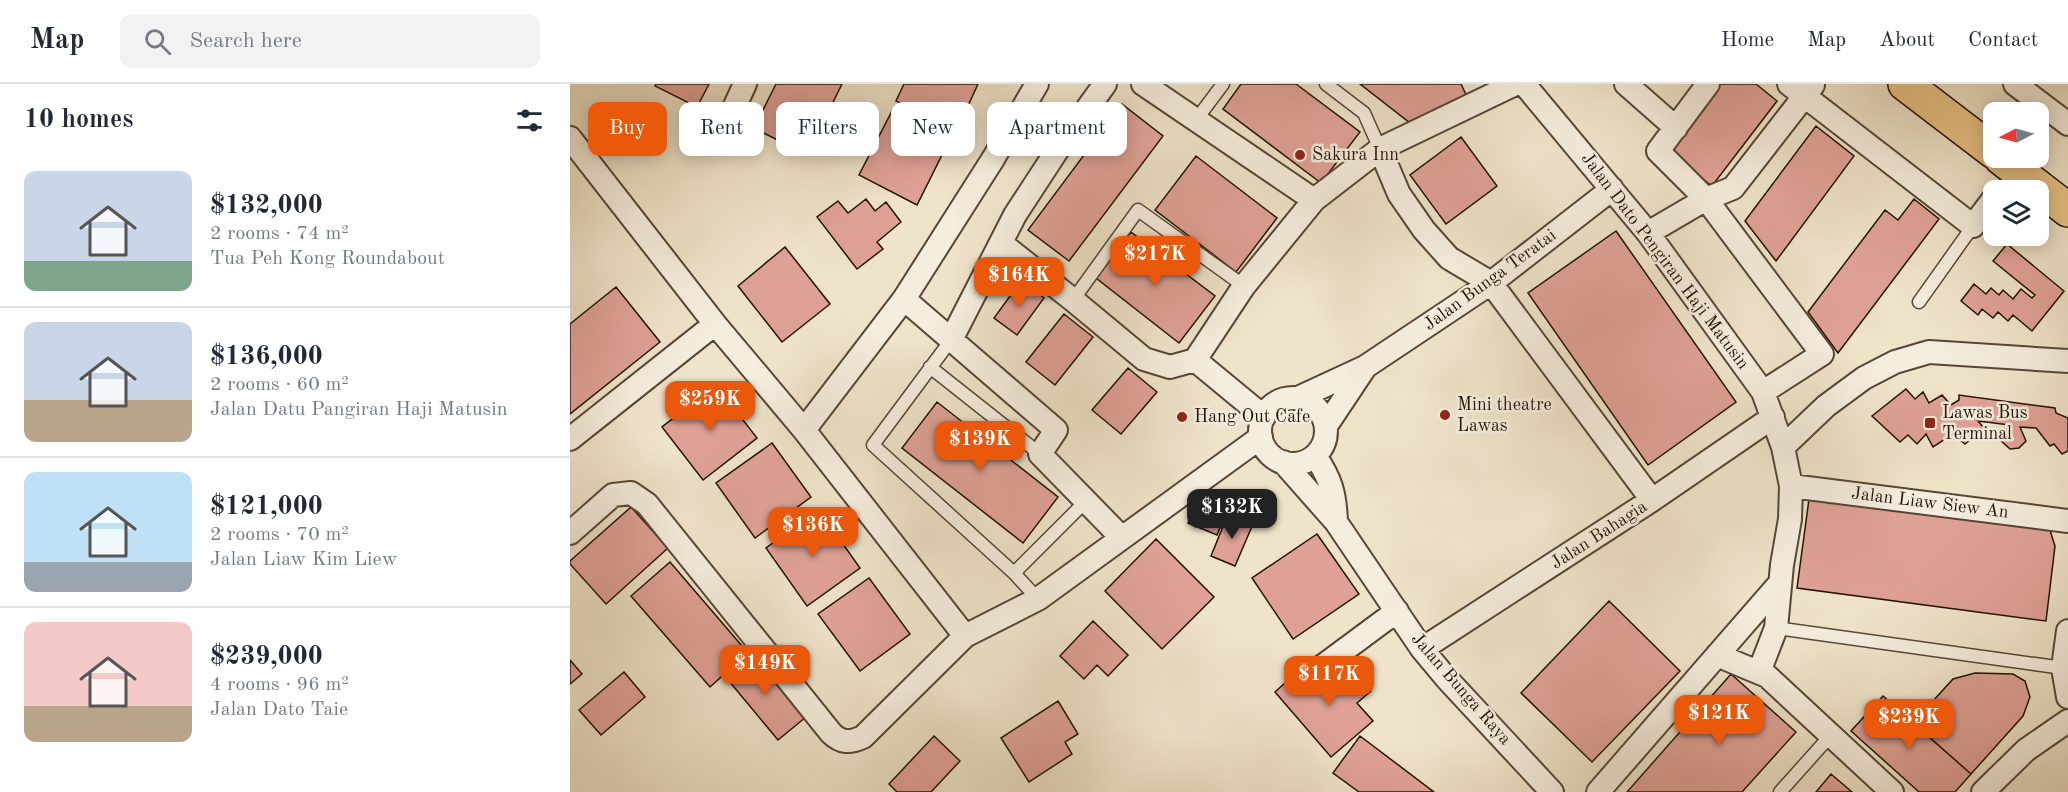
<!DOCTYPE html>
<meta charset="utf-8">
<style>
:root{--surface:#fff;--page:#f2f2f3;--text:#1f2937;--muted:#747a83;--line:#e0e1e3;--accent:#ea580c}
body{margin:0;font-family:"Old Standard TT",serif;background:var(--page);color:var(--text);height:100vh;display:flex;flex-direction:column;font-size:22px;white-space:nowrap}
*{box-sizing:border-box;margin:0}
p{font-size:20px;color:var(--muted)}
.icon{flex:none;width:33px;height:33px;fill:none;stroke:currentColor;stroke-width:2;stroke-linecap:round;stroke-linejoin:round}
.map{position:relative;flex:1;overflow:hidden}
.drawer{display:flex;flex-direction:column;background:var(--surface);width:570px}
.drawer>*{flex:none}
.hud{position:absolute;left:18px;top:18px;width:570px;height:54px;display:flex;gap:12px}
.needle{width:39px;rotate:264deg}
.tools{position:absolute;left:1413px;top:18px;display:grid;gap:12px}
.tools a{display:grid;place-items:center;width:66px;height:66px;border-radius:12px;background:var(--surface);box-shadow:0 3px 15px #0003;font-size:30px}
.price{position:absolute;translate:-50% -51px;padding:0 14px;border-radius:12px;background:var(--accent);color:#fff;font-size:20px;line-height:39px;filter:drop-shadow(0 2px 3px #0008)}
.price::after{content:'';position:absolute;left:50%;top:36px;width:18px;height:14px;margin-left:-9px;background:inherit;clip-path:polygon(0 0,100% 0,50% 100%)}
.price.current{background:#222;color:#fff}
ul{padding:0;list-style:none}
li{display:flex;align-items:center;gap:18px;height:150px;padding:0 24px}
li+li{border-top:2px solid var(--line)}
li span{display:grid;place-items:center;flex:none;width:168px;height:120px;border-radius:12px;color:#555}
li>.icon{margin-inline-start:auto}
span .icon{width:72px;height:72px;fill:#fffc;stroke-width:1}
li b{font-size:26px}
h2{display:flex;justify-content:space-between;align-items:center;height:72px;padding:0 24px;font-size:26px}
.tag{padding:0 21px;border-radius:12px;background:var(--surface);box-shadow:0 3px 15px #0003;font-size:21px;line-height:54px}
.tag.current{background:var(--accent);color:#fff}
header{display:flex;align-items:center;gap:36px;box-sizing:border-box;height:84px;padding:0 30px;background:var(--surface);border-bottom:2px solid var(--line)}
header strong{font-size:28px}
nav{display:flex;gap:33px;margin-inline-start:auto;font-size:21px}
.search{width:420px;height:54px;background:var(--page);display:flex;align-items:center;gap:15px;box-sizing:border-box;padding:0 21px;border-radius:12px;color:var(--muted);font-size:22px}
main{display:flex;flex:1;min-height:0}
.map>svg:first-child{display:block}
</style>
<header>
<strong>Map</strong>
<div class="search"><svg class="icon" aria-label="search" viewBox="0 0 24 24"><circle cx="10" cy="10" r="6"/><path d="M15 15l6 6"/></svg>Search here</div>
<nav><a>Home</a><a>Map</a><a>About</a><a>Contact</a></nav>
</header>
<main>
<section class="drawer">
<h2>10 homes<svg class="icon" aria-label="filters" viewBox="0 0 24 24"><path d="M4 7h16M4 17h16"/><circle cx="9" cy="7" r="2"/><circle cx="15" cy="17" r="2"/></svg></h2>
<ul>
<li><span style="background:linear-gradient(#c9d6e8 75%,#7fa58c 0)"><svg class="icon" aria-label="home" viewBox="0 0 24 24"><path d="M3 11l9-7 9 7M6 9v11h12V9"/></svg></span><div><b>$132,000</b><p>2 rooms · 74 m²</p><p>Tua Peh Kong Roundabout</p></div></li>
<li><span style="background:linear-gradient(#c9d6e8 65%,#b9a48a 0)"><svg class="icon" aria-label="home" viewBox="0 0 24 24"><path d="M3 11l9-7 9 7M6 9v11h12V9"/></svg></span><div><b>$136,000</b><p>2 rooms · 60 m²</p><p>Jalan Datu Pangiran Haji Matusin</p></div></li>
<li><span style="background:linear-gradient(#bfe0f5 75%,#9aa5b1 0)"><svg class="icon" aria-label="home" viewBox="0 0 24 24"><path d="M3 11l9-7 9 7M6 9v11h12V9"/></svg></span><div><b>$121,000</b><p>2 rooms · 70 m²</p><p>Jalan Liaw Kim Liew</p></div></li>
<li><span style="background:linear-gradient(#f6c9c9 70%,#b9a48a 0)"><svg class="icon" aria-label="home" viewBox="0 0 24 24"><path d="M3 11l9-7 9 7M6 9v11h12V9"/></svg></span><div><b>$239,000</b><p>4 rooms · 96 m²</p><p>Jalan Dato Taie</p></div></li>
</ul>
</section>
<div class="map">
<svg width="1498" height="708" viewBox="0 0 1498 708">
<rect width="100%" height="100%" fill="#efe3ca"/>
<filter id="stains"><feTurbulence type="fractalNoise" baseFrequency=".00333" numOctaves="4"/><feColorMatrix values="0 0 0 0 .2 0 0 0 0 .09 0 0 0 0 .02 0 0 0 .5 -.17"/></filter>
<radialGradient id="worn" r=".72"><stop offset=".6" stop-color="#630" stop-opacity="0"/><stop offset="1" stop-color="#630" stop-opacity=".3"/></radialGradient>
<path fill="#dfa196" stroke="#231303" stroke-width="1.5" d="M86,0H139L127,23L85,2Z
M206,0H272L237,71L184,44Z
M334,0H408L387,46L326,17Z
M671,0H726L790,48L751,99L653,25Z
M790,0H891L898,15L844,42Z
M1150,0H1186L1207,17L1142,102L1098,69Z
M552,20L593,52L499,177L458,146Z
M323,25L380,55L347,121L289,91Z
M1246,42L1284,72L1206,177L1175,137Z
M891,53L927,102L876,140L840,91Z
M626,72L707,134L666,188L585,126Z
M296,115L305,127L316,118L331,138L307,158L313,165L287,185L247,133L268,117L278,129Z
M1344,115L1369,135L1268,269L1238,228L1315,126L1328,136Z
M1046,147L1166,318L1078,381L958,209Z
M561,148L645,212L609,259L526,194Z
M1437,160L1494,207L1462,247L1443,231L1438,237L1428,228L1423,234L1412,225L1408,231L1391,217L1404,200L1416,210L1421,204L1429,211L1433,206L1443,215L1451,205L1462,214L1465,211L1423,177Z
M215,163L260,220L212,258L168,202Z
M451,197L474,214L447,251L424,234Z
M46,203L90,258L0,330V240Z
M494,230L523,253L485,301L456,278Z
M558,284L587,308L551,350L522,326Z
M146,301L187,354L133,396L92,343Z
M1336,305L1345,315L1353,308L1359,319L1372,311L1381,321L1389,316V311L1485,324L1486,329L1498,334V367L1492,370L1484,360L1480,362L1466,344L1450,343L1456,357L1449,364L1440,365L1429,355L1440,341L1408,337L1414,344L1395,360L1383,350L1363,363L1356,350L1347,360L1338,351L1330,358L1302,332Z
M367,318L488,413L453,459L332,364Z
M202,359L241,413L185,454L146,399Z
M629,412L658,424L647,451L618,439Z
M1239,415L1479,443L1485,462L1476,537L1227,504Z
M61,423L98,464L36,520L0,480V477Z
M249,426L290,484L237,522L196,464Z
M658,430L683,440L665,482L641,472Z
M747,450L789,510L723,555L682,494Z
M586,455L644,513L592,565L535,507Z
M100,478L178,569L140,603L61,512Z
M299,494L340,550L290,587L248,530Z
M1039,517L1110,587L1022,678L951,609Z
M523,537L558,571L538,592L527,581L514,595L490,572Z
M182,567L236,633L208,656L154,591Z
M0,576L12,590L0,600Z
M776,579L801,607L787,619L803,637L761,673L705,608L727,588L743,607Z
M54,588L75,613L31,651L9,626Z
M1405,589L1443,590L1455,597L1460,613L1453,632L1401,690L1343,639L1383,595Z
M1161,590L1226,648L1172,708H1057Z
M1313,612L1401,690L1385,708H1349L1281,647Z
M488,617L508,650L495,658L502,670L459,698L431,654Z
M364,652L390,677L361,708H327L319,700Z
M790,652L864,708H789L763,689Z
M1261,690L1282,708H1246Z"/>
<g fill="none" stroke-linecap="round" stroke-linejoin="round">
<g stroke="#564735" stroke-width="15">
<path id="service" d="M756,0L794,29L810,65
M626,36L653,0
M503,216L568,126L674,202
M1349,218L1403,142
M381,256L303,361L444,489L468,515
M360,283L470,370
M444,489L515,418
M1206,544L1493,584
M1210,708L1261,651"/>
</g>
<g stroke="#564735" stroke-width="26">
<path id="minor" d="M573,0L744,116
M954,0L1078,149L1193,308L1213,363L1221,402L1220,435L1212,481L1206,544L1189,588
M1056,0L1106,44
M1138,0L1088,67L1136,115L1252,270L1193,308
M1219,0L1403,142L1424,114
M1445,0L1498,40
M157,39L175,0
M0,54L145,240L234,346L395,552
M810,65L829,110L854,146L879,174L921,199L1082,416
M1078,149L1136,115L1163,104L1243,1
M432,160L503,216L574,275L600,283L625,276L674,202L744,116L810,65L945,0
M334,215L486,346L470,370L552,454
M381,256L445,131L490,62L535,0
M625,276L694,333
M728,314L795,283L921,199L1042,105
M690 347a33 33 0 1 1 66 0a33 33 0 1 1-66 0Z
M756,342L794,285
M234,346L334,215L423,75L467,0
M0,355L145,240
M1213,363L1256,322L1294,294L1325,278L1359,268L1498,277
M745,372C761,395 765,410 766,438
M713,378L766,438L852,565L877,595L982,708
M1221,402L1498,437
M0,449L43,411L61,409L77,420L261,649C271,659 280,659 293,653L395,552L468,515L691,353
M1498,547L1493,584L1498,613
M852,565L1082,416L1203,333
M1147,571L1197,592L1322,708
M742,590L827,527
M1028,708L1210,499
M1413,708L1456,666L1498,637"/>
</g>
<g stroke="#231303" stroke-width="36">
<path id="primary" d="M1335,0L1424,68
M1431,74L1498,126"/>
</g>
<use href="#service" stroke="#f5eddd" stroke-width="12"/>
<use href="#minor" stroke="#f5eddd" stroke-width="22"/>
<use href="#primary" stroke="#e8c285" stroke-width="33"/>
</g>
<g fill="#8f2418" stroke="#f5eddd" stroke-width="2">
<circle cx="730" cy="71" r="6"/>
<circle cx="875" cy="331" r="6"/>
<circle cx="612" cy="333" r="6"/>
<rect x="1354" y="333" width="12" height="12" rx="3"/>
</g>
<g text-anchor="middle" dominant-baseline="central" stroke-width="5" stroke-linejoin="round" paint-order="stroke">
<g font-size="18" fill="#231303" stroke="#f5eddd" text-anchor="start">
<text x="742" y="71">Sakura Inn</text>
<text x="887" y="321">Mini theatre<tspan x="887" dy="21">Lawas</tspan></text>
<text x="1372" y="329">Lawas Bus<tspan x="1372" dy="21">Terminal</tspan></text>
<text x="624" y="333">Hang Out Cafe</text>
</g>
<g font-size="18" fill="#231303" stroke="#f5eddd">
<text transform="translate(1095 177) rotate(53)">Jalan Dato Pengiran Haji Matusin</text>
<text transform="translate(920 196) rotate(-36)">Jalan Bunga Teratai</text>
<text transform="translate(1360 419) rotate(7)">Jalan Liaw Siew An</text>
<text transform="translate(1029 451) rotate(-33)">Jalan Bahagia</text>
<text transform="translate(891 605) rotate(49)">Jalan Bunga Raya</text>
</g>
</g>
<rect width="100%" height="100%" filter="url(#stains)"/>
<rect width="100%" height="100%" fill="url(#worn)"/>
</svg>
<div class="tools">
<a><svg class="needle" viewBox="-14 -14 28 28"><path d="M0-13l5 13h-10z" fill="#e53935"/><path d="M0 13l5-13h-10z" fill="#747a83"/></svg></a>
<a><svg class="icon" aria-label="layers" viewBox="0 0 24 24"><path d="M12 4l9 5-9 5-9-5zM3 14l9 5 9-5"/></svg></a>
</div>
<b class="price" style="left:585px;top:203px">$217K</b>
<b class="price" style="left:449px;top:224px">$164K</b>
<b class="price" style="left:140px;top:348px">$259K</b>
<b class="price" style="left:410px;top:388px">$139K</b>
<b class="price current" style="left:662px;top:456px">$132K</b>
<b class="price" style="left:243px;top:474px">$136K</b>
<b class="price" style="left:195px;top:612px">$149K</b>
<b class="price" style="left:759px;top:623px">$117K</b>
<b class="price" style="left:1149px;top:662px">$121K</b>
<b class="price" style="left:1339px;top:666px">$239K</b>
<div class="hud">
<a class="tag current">Buy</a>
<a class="tag">Rent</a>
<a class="tag">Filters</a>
<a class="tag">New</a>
<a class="tag">Apartment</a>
</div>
</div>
</main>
